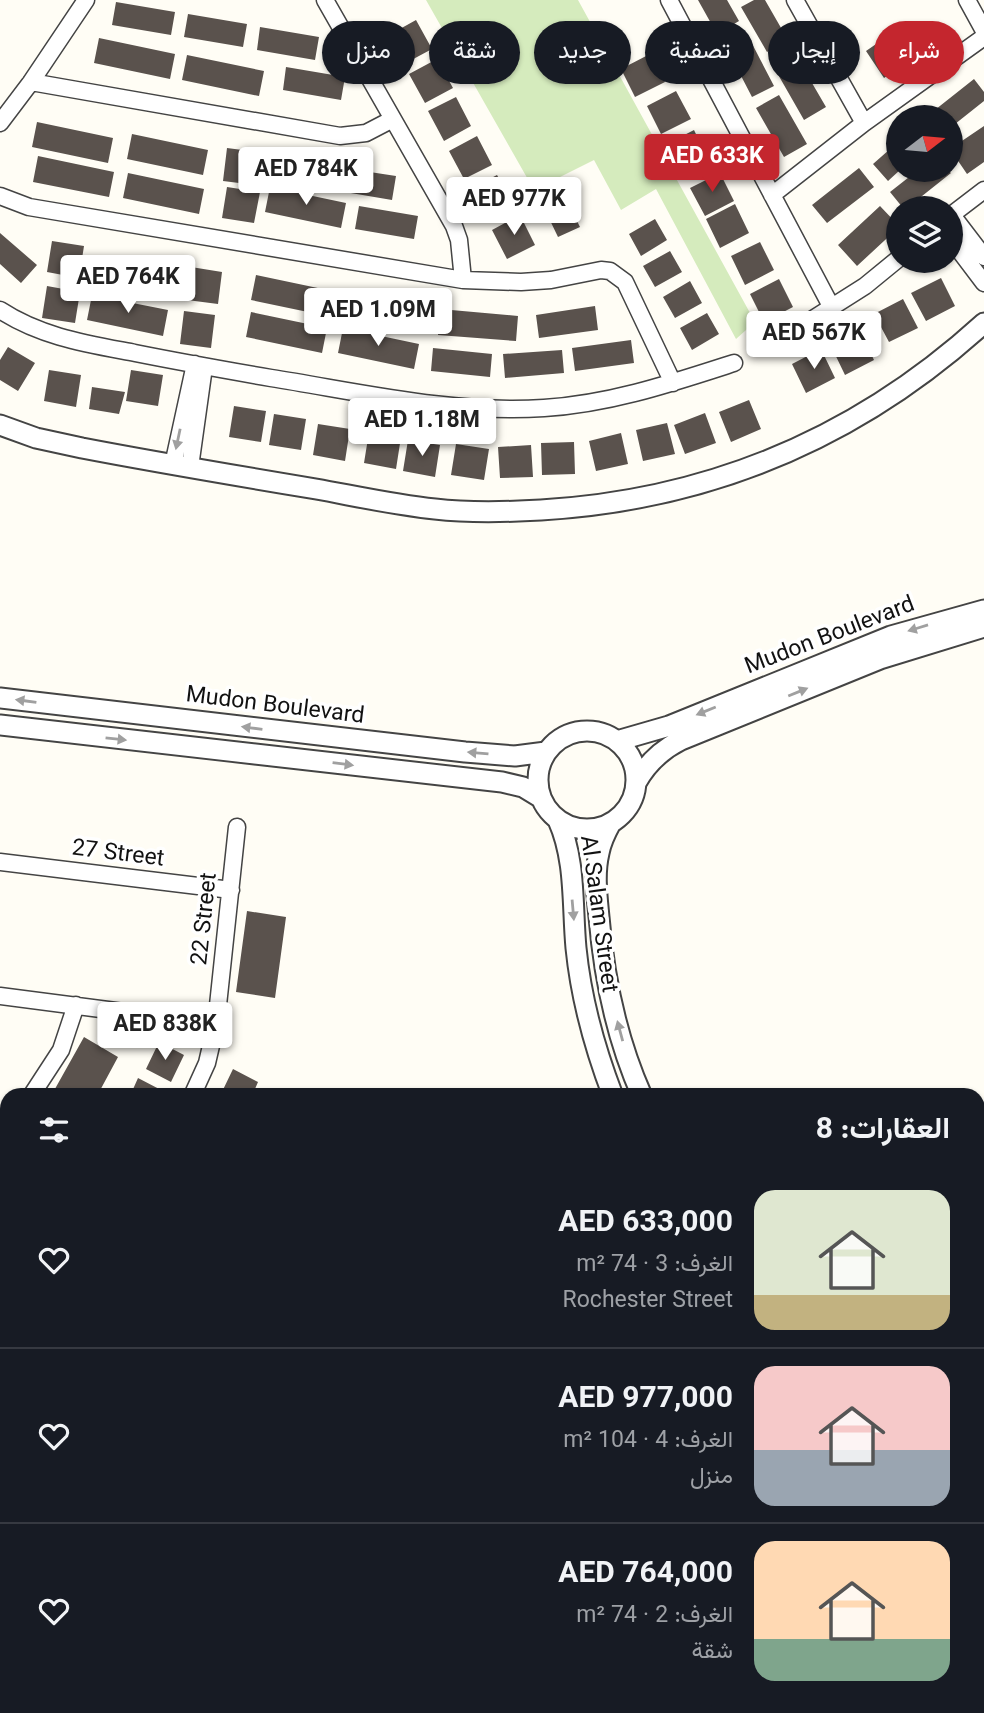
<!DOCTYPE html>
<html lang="ar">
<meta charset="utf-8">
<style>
:root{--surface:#171b24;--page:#242831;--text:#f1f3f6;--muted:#9ea1a6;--line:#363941;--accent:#c4262e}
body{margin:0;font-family:Georgia,Vazirmatn,serif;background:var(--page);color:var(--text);direction:rtl;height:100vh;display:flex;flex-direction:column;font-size:26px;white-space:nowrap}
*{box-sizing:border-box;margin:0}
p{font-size:23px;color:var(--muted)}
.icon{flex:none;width:38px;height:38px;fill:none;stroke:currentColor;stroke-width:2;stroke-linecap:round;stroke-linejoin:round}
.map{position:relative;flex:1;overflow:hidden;direction:ltr}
.details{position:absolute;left:0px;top:1088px;width:985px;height:625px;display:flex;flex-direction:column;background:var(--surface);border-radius:21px 21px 0 0;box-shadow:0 2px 5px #0004;direction:rtl}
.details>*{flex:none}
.banner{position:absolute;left:21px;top:21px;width:943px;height:63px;direction:rtl;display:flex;gap:14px}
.needle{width:46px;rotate:74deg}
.tools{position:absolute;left:886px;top:105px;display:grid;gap:14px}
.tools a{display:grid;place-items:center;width:77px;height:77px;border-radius:50%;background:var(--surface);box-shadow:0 2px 5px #0004;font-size:35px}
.price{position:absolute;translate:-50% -60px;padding:0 16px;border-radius:7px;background:#fff;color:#222;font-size:23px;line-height:46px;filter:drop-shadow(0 2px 4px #0008)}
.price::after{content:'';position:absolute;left:50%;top:42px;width:21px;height:16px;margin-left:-10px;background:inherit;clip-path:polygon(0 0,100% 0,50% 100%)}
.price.current{background:var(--accent);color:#fff}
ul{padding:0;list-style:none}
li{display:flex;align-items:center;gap:21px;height:175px;padding:0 35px}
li+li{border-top:2px solid var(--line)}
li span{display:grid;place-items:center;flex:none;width:196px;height:140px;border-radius:21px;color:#555}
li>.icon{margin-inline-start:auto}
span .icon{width:84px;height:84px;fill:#fffc;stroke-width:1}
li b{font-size:30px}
h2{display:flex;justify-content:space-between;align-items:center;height:84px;padding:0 35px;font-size:30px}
.chip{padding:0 24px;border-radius:32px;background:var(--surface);box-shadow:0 2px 5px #0004;font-size:24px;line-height:63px}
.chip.current{background:var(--accent);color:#fff}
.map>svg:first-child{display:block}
</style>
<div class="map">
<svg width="984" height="1713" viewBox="0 0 984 1713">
<rect width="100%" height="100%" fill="#fffdf5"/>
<path fill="#d5ebbd" d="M426,0H578L755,322L736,339L656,189L621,210L594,160L534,190Z"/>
<path fill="#5a524d" d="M698,0H727L739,21L717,34Z
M754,0H765L788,40L767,52L741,7Z
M116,2L175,12L171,35L112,25Z
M188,14L247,24L243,47L184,37Z
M416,20L432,49L404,64L389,35Z
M260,27L319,37L315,60L257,50Z
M895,31L914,57L884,78L866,51Z
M747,34L774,86L752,97L725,45Z
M99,38L175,54L170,79L94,63Z
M650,54L665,82L635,97L621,69Z
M187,55L264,71L259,96L182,80Z
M437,59L453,88L425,103L409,74Z
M798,59L826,107L804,120L776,71Z
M286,67L345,77L341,100L283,90Z
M974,79L984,92V101L950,128V117H926Z
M676,91L691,119L661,134L647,106Z
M779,95L807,144L784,157L756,108Z
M456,97L471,126L444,141L428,111Z
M37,122L113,138L108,163L32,147Z
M984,126V162L967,174L950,149Z
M694,130L708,159L679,173L665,145Z
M132,134L208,150L203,175L127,159Z
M477,136L492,165L464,179L449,151Z
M898,142V170H900L888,181L873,164Z
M227,148L259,152L255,185L223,181Z
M266,155L325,165L321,188L262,178Z
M38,156L114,172L109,197L33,182Z
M337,167L396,176L392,200L333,190Z
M859,168L874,187L827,223L812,205Z
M918,170H948L951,173L907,208H903L890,192Z
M128,173L204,189L199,214L123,198Z
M720,173L734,201L705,216L690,188Z
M497,175L513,204L485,219L470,189Z
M227,187L260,192L254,223L222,218Z
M270,187L346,203L341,228L265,212Z
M566,199L580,227L558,237L545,210Z
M735,204L749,233L720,248L706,219Z
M359,206L418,216L414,239L355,229Z
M880,206L898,225V228L857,266L838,245Z
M520,215L535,245L507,259L492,230Z
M655,219L667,240L641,256L629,234Z
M0,233L37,265L21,283L0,264Z
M52,241L84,246L79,278L47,272Z
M760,242L774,270L745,285L731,256Z
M670,251L682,272L655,287L643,266Z
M99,256L175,271L170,297L94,281Z
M191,267L222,272L218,304L187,300Z
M256,275L332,291L327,316L251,300Z
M941,278L955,306L926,321L911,293Z
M779,279L793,307L764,322L750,294Z
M690,281L702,303L675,318L663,297Z
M47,286L80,292L75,323L42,318Z
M346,293L423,309L418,334L341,318Z
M92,295L168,310L163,336L87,320Z
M903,299L918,328L889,342L874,314Z
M595,306L598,330L539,338L536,315Z
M440,309L518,316L516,341L438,335Z
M184,311L215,315L211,348L180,344Z
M251,312L327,328L322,353L246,337Z
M707,313L719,334L692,350L680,328Z
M343,328L419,344L414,369L338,353Z
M860,331L874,360L845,375L831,346Z
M631,340L634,363L575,371L572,348Z
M8,347L35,363L18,391L0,380V360Z
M433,348L492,354L490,377L431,371Z
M821,349L835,378L806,393L792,364Z
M562,350L564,373L505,378L503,354Z
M49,370L81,375L76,407L44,401Z
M131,370L163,375L158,406L126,401Z
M92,387L125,392L119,414L89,409Z
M749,400L761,429L731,442L719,412Z
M234,406L266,411L261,442L229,437Z
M705,413L716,443L685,454L674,425Z
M274,414L306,419L301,450L269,445Z
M667,423L675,454L643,461L636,430Z
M318,424L350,429L345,461L313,455Z
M369,432L401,437L396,469L364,463Z
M621,433L628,464L596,471L589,441Z
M408,440L440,445L435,477L403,471Z
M574,442L575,474L542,475L541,443Z
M456,444L489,449L484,480L451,475Z
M531,445L533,477L500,478L498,447Z
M247,911L286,917L275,998L236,992Z
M84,1037L118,1057L97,1096H51Z
M159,1042L184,1055L171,1082L146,1069Z
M233,1069L258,1082L252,1096H220Z
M138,1078L163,1091L161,1096H130Z
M7,1177V1200L0,1195V1188Z
M0,1493L7,1497V1544L0,1557Z
M978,1510L984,1512V1540L978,1538Z
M978,1597L984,1598V1629L978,1628Z
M7,1642V1672L0,1668V1656Z
M978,1670L984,1672L978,1688Z
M87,1706H141L154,1713H100Z
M223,1706H268L265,1713H236Z
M366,1706H404L400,1713H366L363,1712Z
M421,1706H434L446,1713H418Z
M515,1706H545L539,1713H523Z
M561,1706H573L581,1713H556Z
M727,1706H761L757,1713H723Z
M823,1706H878L886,1710L885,1713H820Z"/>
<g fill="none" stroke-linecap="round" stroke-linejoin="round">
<g stroke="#444" stroke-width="19">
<path id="minor" d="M325,0L454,226L459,240L463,280
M669,0L832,308
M795,0L864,123
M967,0L984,31
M31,82L340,136L366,133L391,120
M0,123L31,82L86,0
M772,195L864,123L984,37
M0,196L29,207L463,280L521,282L551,280L601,270L610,271L625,282L673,383
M952,215L984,257
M950,216L984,190
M950,238L984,283
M0,310C41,337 88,344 135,353C180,362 225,370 271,378C360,392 452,414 544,408C610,404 672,383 734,363
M783,338L865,286L898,259
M173,465L195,364
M190,467L204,367
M0,862L231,890
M0,996L216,1024
M31,1096L61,1050L76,1005
M192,1096L207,1063L216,1024L237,827
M0,1144L7,1133
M0,1320L7,1325
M0,1434L7,1419
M978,1563L984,1565
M0,1687L7,1690
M36,1706L48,1713
M313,1706L325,1713
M617,1706L638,1709L658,1706
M925,1706L939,1713
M679,1713L680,1706
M777,1713L780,1706"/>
</g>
<g stroke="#444" stroke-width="23">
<path id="tertiary" d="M0,425L36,438L82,448C160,463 238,476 316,489C355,496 395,505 435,509C470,513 506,512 541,510C710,500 859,437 984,323
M0,698L465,752L515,756L546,752
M0,725L502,782L523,787L541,798
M538 780a49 49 0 1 1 98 0a49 49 0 1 1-98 0Z
M617,741L669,726L891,636L984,610
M636,783C647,763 661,750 681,740L880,659L984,627
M558,820C576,860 572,905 576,948C581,998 595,1049 613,1096
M611,823C606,832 601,842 599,853C594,874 597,896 599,917C604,978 617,1040 642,1096
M978,1430L984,1433
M978,1460L984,1462"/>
</g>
<use href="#minor" stroke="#fff" stroke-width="16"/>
<use href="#tertiary" stroke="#fff" stroke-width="19"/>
</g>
<defs><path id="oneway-solid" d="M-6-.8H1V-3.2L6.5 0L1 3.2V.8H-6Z" transform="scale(1.75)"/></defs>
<g fill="#a0a0a0">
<use href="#oneway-solid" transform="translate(178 439) rotate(102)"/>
<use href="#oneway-solid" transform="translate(918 628) rotate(163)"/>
<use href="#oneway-solid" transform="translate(798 692) rotate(-22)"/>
<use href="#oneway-solid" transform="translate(26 701) rotate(-172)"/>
<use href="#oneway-solid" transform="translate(706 711) rotate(158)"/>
<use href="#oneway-solid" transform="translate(252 728) rotate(-173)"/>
<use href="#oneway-solid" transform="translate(116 739) rotate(6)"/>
<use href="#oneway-solid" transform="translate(478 753) rotate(-175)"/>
<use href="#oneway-solid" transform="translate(343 764) rotate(7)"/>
<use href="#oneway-solid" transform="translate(573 910) rotate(85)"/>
<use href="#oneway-solid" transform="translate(620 1031) rotate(-105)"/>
</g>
<g text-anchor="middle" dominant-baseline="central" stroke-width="7" stroke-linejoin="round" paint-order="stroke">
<g font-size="23" fill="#111" stroke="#fff">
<text transform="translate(830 636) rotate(-21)">Mudon Boulevard</text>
<text transform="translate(275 706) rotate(7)">Mudon Boulevard</text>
<text transform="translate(118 854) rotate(7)">27 Street</text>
<text transform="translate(598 914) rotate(82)">Al Salam Street</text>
<text transform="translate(205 919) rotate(-84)">22 Street</text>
</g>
</g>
</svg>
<div class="tools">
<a><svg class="needle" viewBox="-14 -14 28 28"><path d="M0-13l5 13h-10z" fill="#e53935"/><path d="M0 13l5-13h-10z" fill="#9ea1a6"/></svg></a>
<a><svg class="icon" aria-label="layers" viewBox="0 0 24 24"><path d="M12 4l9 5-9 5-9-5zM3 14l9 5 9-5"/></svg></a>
</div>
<b class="price current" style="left:712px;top:194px">AED 633K</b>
<b class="price" style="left:306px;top:207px">AED 784K</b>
<b class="price" style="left:514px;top:237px">AED 977K</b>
<b class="price" style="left:128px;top:315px">AED 764K</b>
<b class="price" style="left:378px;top:348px">AED 1.09M</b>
<b class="price" style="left:814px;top:371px">AED 567K</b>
<b class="price" style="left:422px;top:458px">AED 1.18M</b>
<b class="price" style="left:165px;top:1062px">AED 838K</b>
<div class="banner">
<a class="chip current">شراء</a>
<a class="chip">إيجار</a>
<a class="chip">تصفية</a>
<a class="chip">جديد</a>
<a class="chip">شقة</a>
<a class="chip">منزل</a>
</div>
<section class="details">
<h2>العقارات: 8<svg class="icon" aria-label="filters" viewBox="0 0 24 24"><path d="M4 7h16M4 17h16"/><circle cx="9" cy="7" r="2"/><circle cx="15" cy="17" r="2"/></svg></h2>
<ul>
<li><span style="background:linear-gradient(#dfe7d0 75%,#c2b280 0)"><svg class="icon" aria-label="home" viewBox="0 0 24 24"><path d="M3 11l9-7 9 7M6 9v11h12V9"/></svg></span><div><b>AED 633,000</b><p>الغرف: 3 · 74 m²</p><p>Rochester Street</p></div><svg class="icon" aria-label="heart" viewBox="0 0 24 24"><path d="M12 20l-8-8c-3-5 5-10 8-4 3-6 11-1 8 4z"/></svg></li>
<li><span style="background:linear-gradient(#f6c9c9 60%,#9aa5b1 0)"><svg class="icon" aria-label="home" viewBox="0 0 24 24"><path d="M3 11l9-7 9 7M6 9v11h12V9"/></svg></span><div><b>AED 977,000</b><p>الغرف: 4 · 104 m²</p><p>منزل</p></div><svg class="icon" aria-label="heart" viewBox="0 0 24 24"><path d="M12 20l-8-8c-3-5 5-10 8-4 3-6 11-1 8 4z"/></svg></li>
<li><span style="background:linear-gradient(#ffd9b3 70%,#7fa58c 0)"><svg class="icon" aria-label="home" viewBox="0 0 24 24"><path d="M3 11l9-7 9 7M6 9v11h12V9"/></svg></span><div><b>AED 764,000</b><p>الغرف: 2 · 74 m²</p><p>شقة</p></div><svg class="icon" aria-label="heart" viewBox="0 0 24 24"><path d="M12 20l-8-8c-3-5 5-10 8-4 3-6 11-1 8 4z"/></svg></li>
</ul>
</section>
</div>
